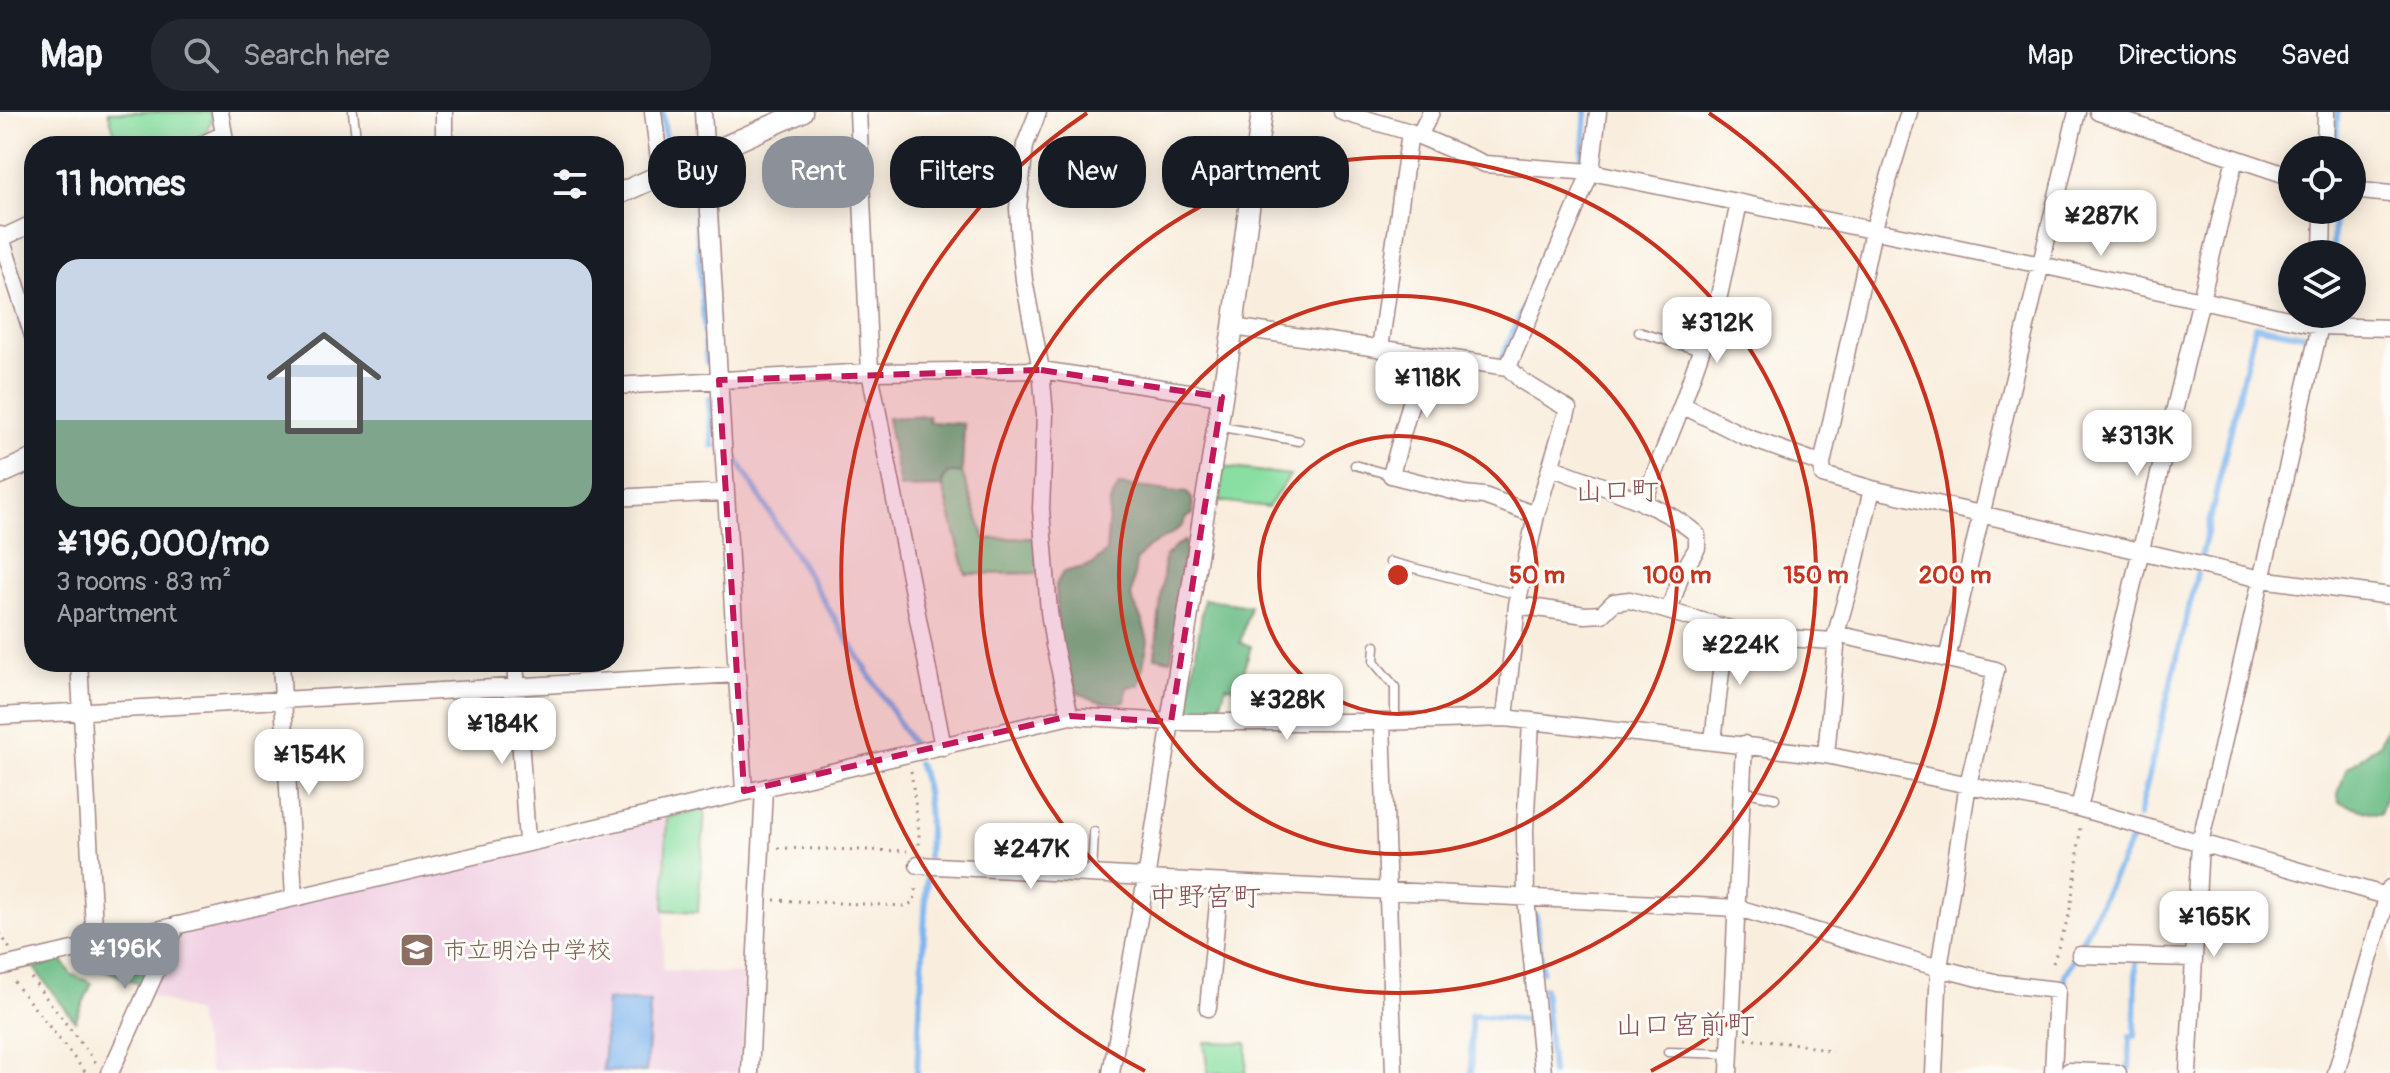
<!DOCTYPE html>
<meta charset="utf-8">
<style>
:root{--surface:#171b24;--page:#242831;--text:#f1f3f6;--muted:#9ea1a6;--line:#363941;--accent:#8c9099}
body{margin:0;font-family:Pangolin,"Klee One",sans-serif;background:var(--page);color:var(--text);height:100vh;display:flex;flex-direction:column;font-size:30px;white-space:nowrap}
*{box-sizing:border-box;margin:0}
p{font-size:26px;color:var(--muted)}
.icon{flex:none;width:44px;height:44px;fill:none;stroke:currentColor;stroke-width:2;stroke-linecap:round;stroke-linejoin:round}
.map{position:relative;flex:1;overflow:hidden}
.side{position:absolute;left:24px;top:24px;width:600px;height:536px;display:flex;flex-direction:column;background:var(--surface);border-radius:32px;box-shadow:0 4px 20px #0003}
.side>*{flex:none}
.top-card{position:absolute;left:648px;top:24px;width:760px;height:72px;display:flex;gap:16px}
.buttons{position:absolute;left:2278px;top:24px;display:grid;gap:16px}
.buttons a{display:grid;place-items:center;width:88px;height:88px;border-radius:50%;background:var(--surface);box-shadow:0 4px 20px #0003;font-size:40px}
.price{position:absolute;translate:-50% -68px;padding:0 18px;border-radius:16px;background:#fff;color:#222;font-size:26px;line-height:52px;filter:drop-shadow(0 2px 4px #0008)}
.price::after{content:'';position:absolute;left:50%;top:48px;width:24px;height:18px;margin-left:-12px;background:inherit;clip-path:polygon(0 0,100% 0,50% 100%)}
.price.on{background:var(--accent);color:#fff}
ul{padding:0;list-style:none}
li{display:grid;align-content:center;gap:16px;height:424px;padding:0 32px}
li span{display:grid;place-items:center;height:248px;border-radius:24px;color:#555}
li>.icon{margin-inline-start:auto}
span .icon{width:144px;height:144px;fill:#fffc;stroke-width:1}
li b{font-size:34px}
h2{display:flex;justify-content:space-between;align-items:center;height:96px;padding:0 32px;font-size:34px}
.tag{padding:0 28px;border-radius:32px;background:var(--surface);box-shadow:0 4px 20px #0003;font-size:28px;line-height:72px}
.tag.on{background:var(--accent);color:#fff}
header{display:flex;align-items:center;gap:48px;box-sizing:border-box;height:112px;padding:0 40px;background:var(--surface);border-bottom:2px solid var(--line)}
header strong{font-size:38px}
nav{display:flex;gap:44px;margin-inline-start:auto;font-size:28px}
.search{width:560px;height:72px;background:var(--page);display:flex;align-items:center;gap:20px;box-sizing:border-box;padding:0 28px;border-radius:32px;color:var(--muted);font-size:30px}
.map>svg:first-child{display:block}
</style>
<header>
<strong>Map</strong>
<div class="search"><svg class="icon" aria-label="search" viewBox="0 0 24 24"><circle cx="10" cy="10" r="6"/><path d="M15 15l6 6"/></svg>Search here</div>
<nav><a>Map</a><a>Directions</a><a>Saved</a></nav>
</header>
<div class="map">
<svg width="2390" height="961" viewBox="0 0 2390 961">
<rect width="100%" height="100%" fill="#fdfcf7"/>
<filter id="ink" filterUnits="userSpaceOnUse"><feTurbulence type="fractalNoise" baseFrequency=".0125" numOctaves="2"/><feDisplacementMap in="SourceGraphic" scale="16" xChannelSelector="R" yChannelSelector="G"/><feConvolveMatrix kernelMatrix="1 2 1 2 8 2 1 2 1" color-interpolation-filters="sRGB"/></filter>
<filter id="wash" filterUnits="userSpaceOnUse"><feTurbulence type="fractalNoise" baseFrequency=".006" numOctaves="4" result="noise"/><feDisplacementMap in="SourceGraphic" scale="32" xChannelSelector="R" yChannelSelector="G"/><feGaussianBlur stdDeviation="1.8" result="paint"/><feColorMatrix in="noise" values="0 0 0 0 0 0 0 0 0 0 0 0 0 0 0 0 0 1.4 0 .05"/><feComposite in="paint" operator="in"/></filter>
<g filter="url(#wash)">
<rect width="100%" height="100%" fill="#f9eede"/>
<path fill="#f1d0e3" d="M667,706L663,858L747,862L742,961H211L196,901L150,883L180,819Z"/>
<path fill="#89dfa2" stroke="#6a7f66" stroke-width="2" d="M108,0H211L212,6L206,21L178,34H119Z
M1223,355L1290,363L1268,395L1219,389Z
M949,361H962L985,427L1037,426L1039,461L966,462L942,370Z
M705,697L698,800L664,798L667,706Z
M1204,930L1247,931L1246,961H1208Z"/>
<path fill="#6ebe88" stroke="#5c6e5a" stroke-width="2" d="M929,304V310L964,312L962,361H948L942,370L943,375L900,376L887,306Z
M1119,373L1187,381L1192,387L1193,402L1185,407L1183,413L1174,420L1146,437L1136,449L1131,485L1143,511L1148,529L1139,573L1127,575L1125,590C1107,593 1093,589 1077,580L1058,530L1056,473L1063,460L1092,453L1106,440L1110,390Z
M1185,429L1188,442L1171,548L1155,545L1165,445L1175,434Z
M1204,487L1250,494L1240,531L1251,534L1239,577L1226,574L1218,602L1194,601L1188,595Z
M2390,607V671L2380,702H2376L2339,690L2338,682L2346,657L2380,631Z
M156,826L164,832L143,874L102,857L99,839Z
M62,848L71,862L92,871L75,909L34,856Z"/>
<path fill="#7eb5ee" stroke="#646a8c" stroke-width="2" d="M607,888L650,890L646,960L603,959Z"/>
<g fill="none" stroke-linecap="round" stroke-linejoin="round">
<path stroke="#7eb5ee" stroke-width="6" d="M662,0L667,36L672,43
M2336,38L2337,0
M1582,48L1586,0
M688,67L694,73L707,250
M2333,142L2334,98
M1502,246L1576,70
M709,287L713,334H715
M734,343L912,632
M2201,446L2255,214L2308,224
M918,651C930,680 930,714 928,745
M2139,704L2197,462
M1536,803L1542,859
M2078,837L2135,721
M1544,876L1552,961
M2064,882L2065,863L2073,848
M2129,956L2130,924H2135L2136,850
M917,961L927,760
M1471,961V903L1527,908"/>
</g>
</g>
<g filter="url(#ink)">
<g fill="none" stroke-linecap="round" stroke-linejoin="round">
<g stroke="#a28684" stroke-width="11">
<path id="service" d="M353,0L357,34
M1639,220L1701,239
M1217,314L1299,329
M1355,353L1391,363
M1390,450L1519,483
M1375,534L1374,550L1395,575V610
M1742,679L1775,686
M1092,763L1094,720
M1668,940L1730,942"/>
</g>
<g stroke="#a28684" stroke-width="19">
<path id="minor" d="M220,0L226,34
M653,0L661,63
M703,0L744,679
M858,0L870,260L943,635
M1038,0L1025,33L1018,96L1020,131L1024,168L1041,258L1045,303L1041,397L1049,500L1054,533L1070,604
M1342,0L1410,20L1485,52L1591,60L2041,153L2320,214L2390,216
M1909,0L1873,119L1822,352L1823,363L1872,377L2261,467L2390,484
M2098,0L2292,65
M1419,24L1431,0
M199,34L224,22
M444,34V0
M2325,38L2326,0
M2352,78L2390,82
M1739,91L1717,193L1682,293L1746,325L1822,352
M0,123L34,227
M0,127L34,111
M2322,142L2323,98
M1233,215L1508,255L1522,269L1568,297L1536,403L1517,493L1505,606
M1380,237L1410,20
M1424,243L1391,363L1464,382L1484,384L1536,403
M1508,255L1591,60L1598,0
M614,274L870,260L1041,258L1222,285
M1551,355C1591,371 1668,394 1697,423V436L1680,465L1669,499
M614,386L726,380
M1643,391L1682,293
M1517,493L1585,503L1602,502L1614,490L1630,488L1754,524L1834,529
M1836,522L1996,558L1968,672L1939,856L1934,961
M1947,547L2077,0
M79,550L95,833
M281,550L294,785
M515,550L527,730
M0,604L737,562
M1382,610L1394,961
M1531,610L1525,718L1526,786L1543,961
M1713,629L1726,516
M1826,643L1836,535L1834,529L1850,472L1872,377
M2079,696L2235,46
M918,753L1146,765
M1146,767L1738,796L1939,856L1998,871L2057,878L2053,961
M2080,843L2194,846
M0,855L1070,604L1171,610H1382L1505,606L1826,643L2079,696L2390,785
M1208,896L1220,771
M110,961L177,813
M750,961L764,676
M1111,961L1146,767L1171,610
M1729,961L1744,632
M2069,961V959L2118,961
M2188,961L2200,731L2320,214V202
M2336,961L2390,776"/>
</g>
<g stroke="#a28684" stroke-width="23">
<path id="tertiary" d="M614,84L802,0
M0,362L34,347
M1171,610L1233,215L1262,0"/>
</g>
<path stroke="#a28684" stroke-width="3" stroke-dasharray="2 6" stroke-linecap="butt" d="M911,659L919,721V735
M778,736L907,739
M774,788L905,794L914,790L917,771
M0,821L10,837
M2053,851L2069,803L2077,753L2080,715
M31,866L97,952
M14,870L86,961
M1746,927L1798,932L1833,940"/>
<use href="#service" stroke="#fff" stroke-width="8"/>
<use href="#minor" stroke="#fff" stroke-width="16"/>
<use href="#tertiary" stroke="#fff" stroke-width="20"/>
</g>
</g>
<path fill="#c2185b" fill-opacity="0.2" stroke="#c2185b" stroke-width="6" stroke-dasharray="16 10" stroke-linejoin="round" d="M1041,258L1222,285L1171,610L1070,604L744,679L719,268Z"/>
<g fill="none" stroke="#c8321e" stroke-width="4">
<circle cx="1398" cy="463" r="139"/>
<circle cx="1398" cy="463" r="279"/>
<circle cx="1398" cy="463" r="418"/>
<path d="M1145 959A557 557 0 0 1 1087 1M1709 1A557 557 0 0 1 1651 959"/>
</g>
<defs>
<g id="school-square" transform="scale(1.8)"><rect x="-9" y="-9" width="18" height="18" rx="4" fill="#8d6e63" stroke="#fdfcf7"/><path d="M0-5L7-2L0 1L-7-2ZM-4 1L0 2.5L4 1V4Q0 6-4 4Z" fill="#fff"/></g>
</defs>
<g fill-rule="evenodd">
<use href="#school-square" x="417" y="838"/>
</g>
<g text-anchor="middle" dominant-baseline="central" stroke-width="6" stroke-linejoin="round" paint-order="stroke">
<g font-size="24" fill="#785e54" stroke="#fdfcf7" text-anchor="start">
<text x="443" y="838">市立明治中学校</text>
</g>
<g font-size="28" fill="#855158" stroke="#fdfcf7">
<text x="1617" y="379">山口町</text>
<text x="1205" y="785">中野宮町</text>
<text x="1685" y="913">山口宮前町</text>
</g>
</g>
<circle cx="1398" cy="463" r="12" fill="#c8321e" stroke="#fdfcf7" stroke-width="4"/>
<g font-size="24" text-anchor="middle" font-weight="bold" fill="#c8321e" stroke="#fdfcf7" stroke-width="6" stroke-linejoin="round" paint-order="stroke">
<text x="1537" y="471">50 m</text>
<text x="1677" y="471">100 m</text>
<text x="1816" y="471">150 m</text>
<text x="1955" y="471">200 m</text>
</g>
</svg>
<div class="buttons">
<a><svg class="icon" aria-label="locate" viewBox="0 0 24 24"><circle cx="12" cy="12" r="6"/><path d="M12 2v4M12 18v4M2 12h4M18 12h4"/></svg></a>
<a><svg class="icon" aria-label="layers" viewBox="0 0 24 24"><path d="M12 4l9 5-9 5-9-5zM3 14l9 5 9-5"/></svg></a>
</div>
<b class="price" style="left:2101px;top:146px">¥287K</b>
<b class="price" style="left:1717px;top:253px">¥312K</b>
<b class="price" style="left:1427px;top:308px">¥118K</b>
<b class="price" style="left:2137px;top:366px">¥313K</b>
<b class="price" style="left:1740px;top:575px">¥224K</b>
<b class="price" style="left:1287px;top:630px">¥328K</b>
<b class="price" style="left:502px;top:654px">¥184K</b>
<b class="price" style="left:309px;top:685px">¥154K</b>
<b class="price" style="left:1031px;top:779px">¥247K</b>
<b class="price" style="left:2214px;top:847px">¥165K</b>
<b class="price on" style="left:125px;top:879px">¥196K</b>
<div class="top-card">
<a class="tag">Buy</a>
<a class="tag on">Rent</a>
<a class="tag">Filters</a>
<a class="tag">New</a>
<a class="tag">Apartment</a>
</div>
<section class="side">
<h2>11 homes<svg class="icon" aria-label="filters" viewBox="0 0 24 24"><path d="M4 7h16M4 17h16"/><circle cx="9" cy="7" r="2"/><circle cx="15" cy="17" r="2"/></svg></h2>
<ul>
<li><span style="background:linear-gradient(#c9d6e8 65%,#7fa58c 0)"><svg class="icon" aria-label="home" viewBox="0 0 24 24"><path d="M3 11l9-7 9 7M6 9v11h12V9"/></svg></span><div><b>¥196,000/mo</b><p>3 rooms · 83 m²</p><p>Apartment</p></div></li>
</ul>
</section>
</div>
